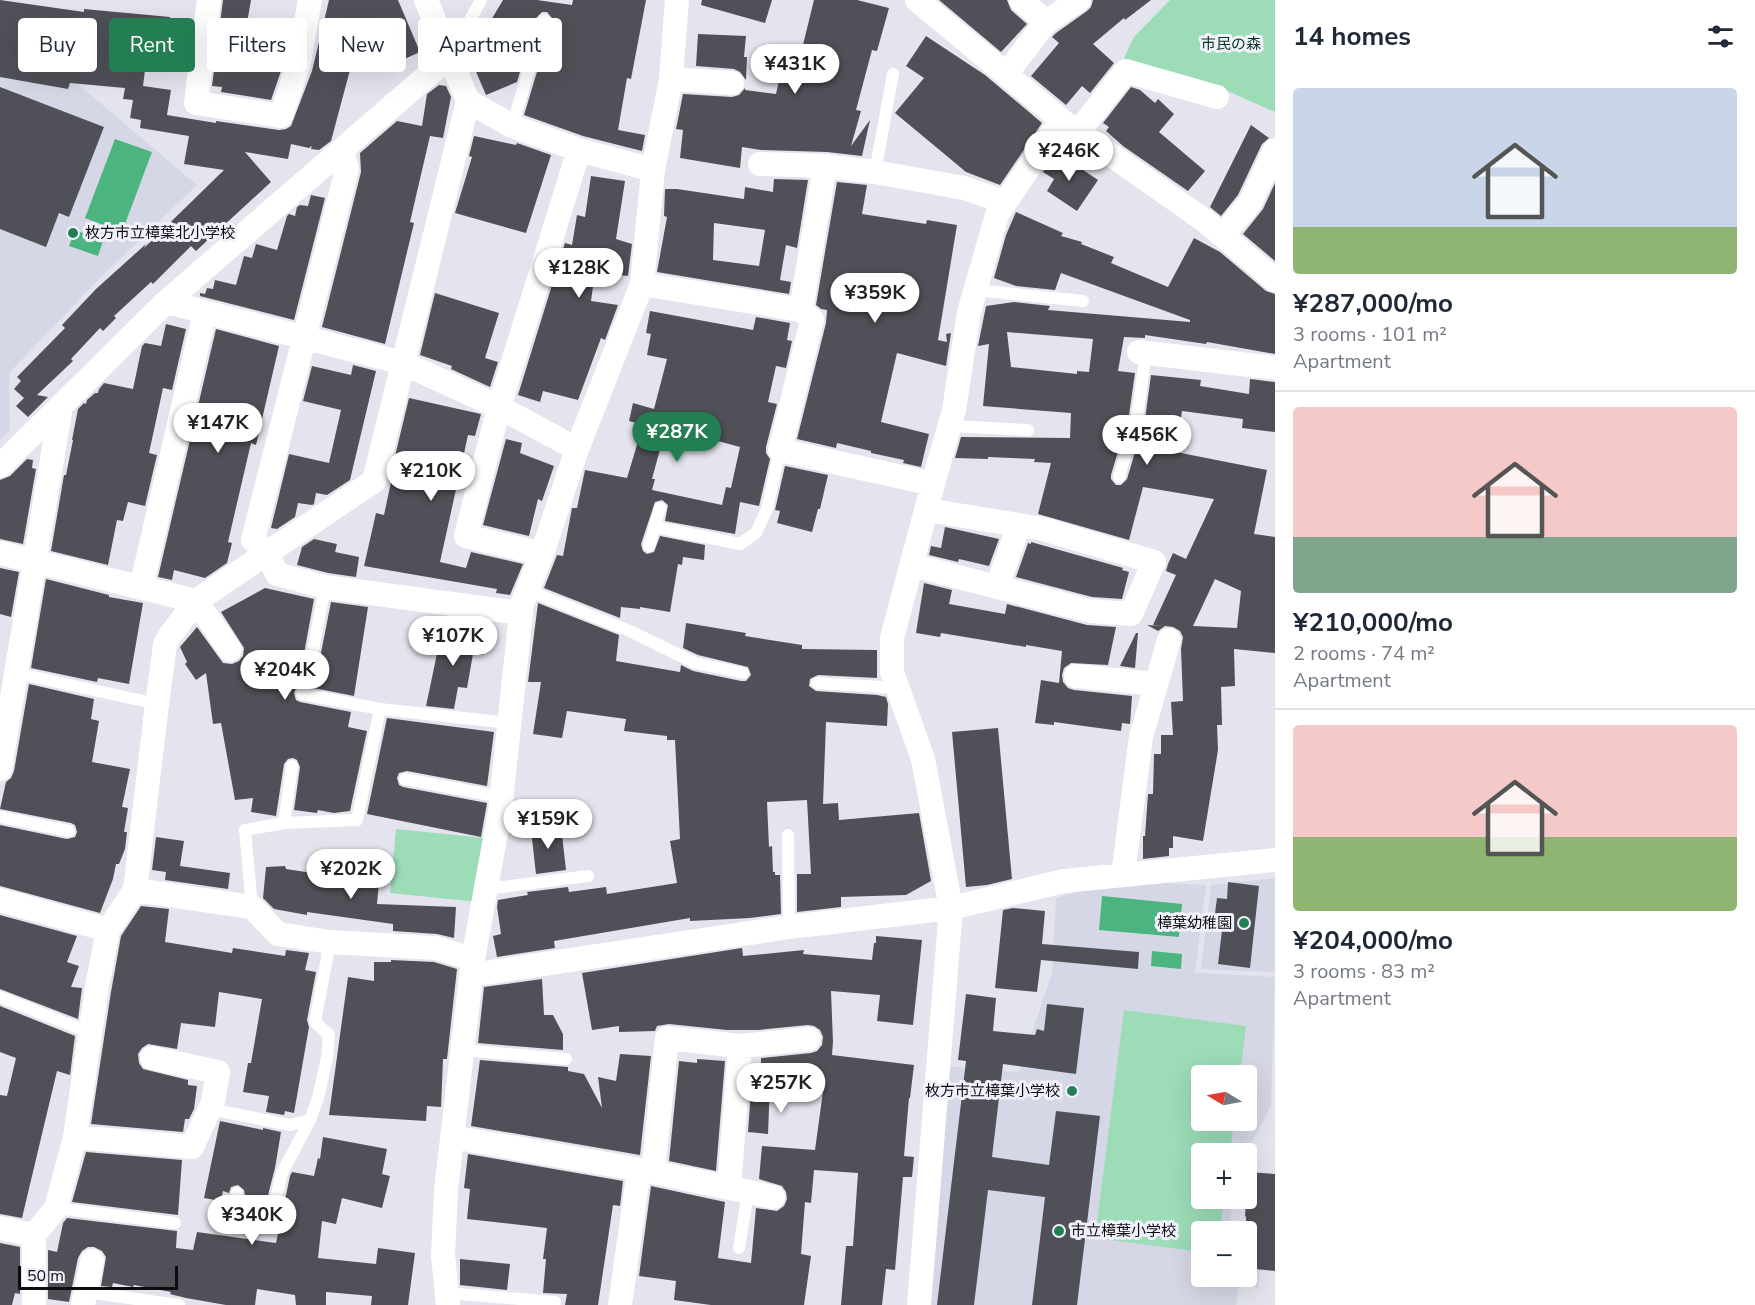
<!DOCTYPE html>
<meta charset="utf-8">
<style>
:root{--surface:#fff;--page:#f2f2f3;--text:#1f2937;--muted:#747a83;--line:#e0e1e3;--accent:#237e54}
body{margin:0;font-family:"Nunito Sans","Noto Sans JP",sans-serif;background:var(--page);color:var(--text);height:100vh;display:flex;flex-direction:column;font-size:22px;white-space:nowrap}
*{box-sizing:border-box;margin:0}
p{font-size:20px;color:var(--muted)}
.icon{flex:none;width:33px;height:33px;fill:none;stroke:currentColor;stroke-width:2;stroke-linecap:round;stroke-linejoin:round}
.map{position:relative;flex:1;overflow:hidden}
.panel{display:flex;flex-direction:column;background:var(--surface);width:480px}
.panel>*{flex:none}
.banner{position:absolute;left:18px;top:18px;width:570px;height:54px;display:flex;gap:12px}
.needle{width:39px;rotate:280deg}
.tools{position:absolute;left:1191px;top:1065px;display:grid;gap:12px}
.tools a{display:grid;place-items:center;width:66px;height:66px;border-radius:6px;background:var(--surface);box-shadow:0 6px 24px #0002;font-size:30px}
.scale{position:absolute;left:18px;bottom:15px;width:160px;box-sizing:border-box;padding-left:6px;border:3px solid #0d0d10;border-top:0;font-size:16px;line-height:21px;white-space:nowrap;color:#0d0d10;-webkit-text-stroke:4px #f0f1fa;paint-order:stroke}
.price{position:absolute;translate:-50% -51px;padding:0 14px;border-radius:21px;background:#fff;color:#222;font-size:20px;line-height:39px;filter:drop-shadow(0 2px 3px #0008)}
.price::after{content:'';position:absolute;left:50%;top:36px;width:18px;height:14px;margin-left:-9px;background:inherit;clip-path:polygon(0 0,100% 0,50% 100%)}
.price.selected{background:var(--accent);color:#fff}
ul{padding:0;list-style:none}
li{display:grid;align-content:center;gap:12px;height:318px;padding:0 18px}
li+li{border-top:2px solid var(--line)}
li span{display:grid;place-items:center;height:186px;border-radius:6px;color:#555}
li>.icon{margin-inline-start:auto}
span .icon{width:108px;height:108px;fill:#fffc;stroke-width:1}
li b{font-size:26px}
h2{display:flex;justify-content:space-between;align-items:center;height:72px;padding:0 18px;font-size:26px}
.chip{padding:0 21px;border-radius:6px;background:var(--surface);box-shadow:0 6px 24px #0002;font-size:21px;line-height:54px}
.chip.selected{background:var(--accent);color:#fff}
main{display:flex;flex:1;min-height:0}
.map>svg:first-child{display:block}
</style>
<main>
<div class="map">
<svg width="1275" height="1305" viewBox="0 0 1275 1305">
<rect width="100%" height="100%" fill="#e3e4ed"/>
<path fill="#d5d7e7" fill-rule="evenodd" d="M0,54L79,85L197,185L96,282L9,373L10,430L0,440Z
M1275,878V972L1201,969L1211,885Z
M1120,881L1206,885L1195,973L1275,977L1271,1106L1246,1153L1202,1154V1198L1234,1199L1229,1224L1264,1225L1258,1288L1239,1286L1236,1305H926L945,1066L1019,1072L1052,973L1056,898ZM1202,1076H1246V1120H1202ZM1202,1232H1246V1276H1202Z"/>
<path fill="#9cdcb7" d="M1170,0H1275V112L1214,85L1142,70L1124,58L1134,37Z
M396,829L485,838L478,902L390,893Z
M1124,1010L1246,1026L1240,1075L1202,1076V1120L1234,1121L1230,1153L1202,1154V1198L1224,1199L1220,1231L1202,1232L1201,1252L1095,1238Z"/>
<path fill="#4bb47f" d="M115,139L152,152L122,232L85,218Z
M75,230L103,241L98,256L69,246Z
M1102,896L1182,904L1179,937L1099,930Z
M1152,951L1182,954L1181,969L1151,966Z"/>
<path fill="#505158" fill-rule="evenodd" d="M0,0L84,12V9L170,17L168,40L149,38L143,86L171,90L167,115L216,123V121L279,130L286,129L291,126L312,71L329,0H398L420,52L391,65L376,32L351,27L340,68L350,70L331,141L319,150L311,149L312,146L309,148L291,144L288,159L245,152L271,182L196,251L191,246L153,284L151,282L114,316L116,318L103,331L100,328L71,359L73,361L37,395L48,397L28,417L16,406L24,398L14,389L21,381L17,377L65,328L62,325L96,289L146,244L144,248L224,170L184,164L189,136L140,128L141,120L130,118L133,100L123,99L125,88L70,83L68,89L0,77Z
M223,0H251L240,64L281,71L271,100L221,92L222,87L212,86Z
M503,0H537L572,5L573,0H646L631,79L627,78L618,130L645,135L642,151L583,136L524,115L552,22V18L547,12H542L536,18L517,82L486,95L465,46L472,33L481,37Z
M702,0H772L765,23L701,5Z
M814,0H857L889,8L877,51L872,50L856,110L861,111L851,146L870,120L862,156L827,152L761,150L742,147L740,168L680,158L683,130L676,129L683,94L732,97L739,95L745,88V90L776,94L785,53L800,57Z
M939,0H1007L1011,10L1027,24L1001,52Z
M1093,0H1151L1125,20L1124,18L1093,44L1114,63L1090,93L1082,86L1066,105L1031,76L1059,43L1052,37L1056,33L1087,11L1091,7Z
M698,34L746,36L744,57H747L746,80L740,72L734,69L696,66Z
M926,36L985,75L1042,123L1000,185L966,172L895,113L924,78L906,66Z
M439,85L446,86L451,97L443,138L430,136L410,222L414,223L385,344L322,327L361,172L360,153L397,121L422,126L427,94Z
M0,87L104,127L69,217L59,213L46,247L0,229Z
M1131,87L1140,90L1155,103L1158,99L1174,114L1159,132L1205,171L1188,191L1123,146L1106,131L1109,127L1103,123Z
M1251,125L1269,138L1262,144L1238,195L1221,216L1210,207Z
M474,136L516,145L517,143L551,155L526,233L455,213L472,157L469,156Z
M1056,152L1098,180L1077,211L1047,191L1054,179L1043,172Z
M591,176L625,181L616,239L632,244L628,276L595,272L591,301L618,305L605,340L601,338L578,400L543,391L540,402L518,395L565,243L572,245L577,215L585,217Z
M774,179L808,180L797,248L786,245L780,280L791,282L789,294L657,272L667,217L664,216L665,189H677L744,199L745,187L773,192ZM714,223L765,230L759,266L713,260Z
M837,182L867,185L862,214L926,224L927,220L957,225L938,340L947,342L946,334L951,333L946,366L897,353L881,422L929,434L921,467L903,463L904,460L871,453V451L837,443L836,448L797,439L826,323L827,310L821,309L816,305Z
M1275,183V261L1243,234L1263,209Z
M311,195L325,198L294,320L200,296V293L205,294L207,288L213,289L215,280L236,285L244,256L252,258L256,244L277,250L287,216L289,214L295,216L297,207L300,205L308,206Z
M1016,212L1063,233L1061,236L1082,242L1081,244L1114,257L1111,263L1168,287L1194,238L1220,252L1266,291L1275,294V354L1207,342L1206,344L1145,335V338L1124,337L1118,371L1135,373L1129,415L1111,475V479L1116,485H1121L1127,479L1145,419L1151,375L1201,380L1200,386L1249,394L1250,379L1275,382V432L1242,428L1243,419L1182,411L1176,452L1267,470L1254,534L1275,537V653L1234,649L1235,686L1221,687L1222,725H1217L1218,750L1203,841L1173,836V848H1169V856L1143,859V836H1145L1148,794H1153L1154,754H1161V735H1173L1171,702L1183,701L1181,649L1183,637L1180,631L1173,627L1165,626L1158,631L1147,625L1163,626L1153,625L1176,575L1166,571L1168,564L1173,553L1186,559L1214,499L1143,487L1129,540L1038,514L1051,463L1034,462L1035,459L988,457V459L955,458L961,437L1070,438L1071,413L983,406L989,344L978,346L986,306L1014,302L1050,306L1048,310L1190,322V320L1061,273L1055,290L1016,286L994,278L1006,235ZM1007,332L1093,339L1089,372L1077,371V374L1011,367ZM1215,579L1241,591L1237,628L1193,626Z
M435,293L499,313L485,358L498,362L490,387L451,369L452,366L420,355Z
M650,311L753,330L756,317L790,323L787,340L792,341L786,368L776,366L768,402L777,404L766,447V453L770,459L759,506L740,502L735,534L665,521L668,505L662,500L655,502L641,544L643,551L647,554L654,552L660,536L705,545L704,560L683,557L682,565L678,564L670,612L640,607V609L621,607L620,618L544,588L557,555L563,556L572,508H577L585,470L627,478L643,425L629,421L633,403L654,409L667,359L647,355L651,334L646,333ZM666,427L740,447L731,488L726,487L722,505L652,490L655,479H652Z
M166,324L186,329L172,390L163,388L149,453L157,455L145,506L128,502L123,521L117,520L108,565L51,551L64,475H66L73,440H72L78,409L84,403L86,404L87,400L95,393H98L99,389L104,383L133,389L142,346L145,343L161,346Z
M216,329L279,346L256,445L251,443L228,542L232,543L227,563L205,578L174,570L172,580L158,577Z
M353,365L376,371L350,480L327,495L316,493L314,504L312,505L298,503L295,517L277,529L271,528L289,454L329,463L341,410L303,401L312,366L351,375Z
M409,398L481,414L475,436L468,435L440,562L466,568L471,552L523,564L510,595L496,593L497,589L364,566L376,513L384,515L391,482L389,481Z
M506,439L522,443L520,453L554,466L542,501L538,499L529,536L483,525Z
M27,459L33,460L32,468L36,469L23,544L0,539V480L10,476Z
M785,466L828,475L820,509H818L812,532L777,523L780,511L775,510Z
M945,527L999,539L989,566L959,559L958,562L929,555L931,546L941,548Z
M314,539L337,544L335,552L359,557L356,577L328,573L297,565L302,547Z
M1031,542L1123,568L1122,570L1129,572L1122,599L1092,597L1016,577L1028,543L1031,544Z
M0,568L19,572L11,617L0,614Z
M46,579L109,595V597L143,603L129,684L98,678L97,682L31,668Z
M924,583L952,590L949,604L1005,614L1007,604L1087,625L1116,627L1108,665L1071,663L1064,668L1062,675L1063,682L1068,688L1074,690L1132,696L1130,724L1122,723L1121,731L1054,722V725L1035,723L1041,680L1059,683L1062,651L1026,645V647L941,633L940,637L916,633Z
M265,588L314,599L303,659V664L309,669H314L319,663L331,602L368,607L354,696L303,686L296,688L294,693L296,700L300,702L351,712L348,727L367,731L350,811L334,813L318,810L317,813L294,810L300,767L297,760L293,758L288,759L284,764L276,816L251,812L253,798L235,800L221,723L213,724L206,673L196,680L185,664L187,662L180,647L197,627L223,663L232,664L239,661L243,656L244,648L221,612Z
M538,603L619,635L616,661L680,672L681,665L693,671L741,681H746L751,675L748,667L698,655L683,648L686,623L746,633L745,636L802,645V649L877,650V678L818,675L810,679L809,686L816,691L877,695L886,697L888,704L887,726L826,722L823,804L838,803L839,820L919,813L931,881L906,895L841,897V907L797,912V874H811L807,800L767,802L769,847L772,846L773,872H775V875H780L781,914L750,918L690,921V918L554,941L555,948L497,957L493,936L501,934L497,907L498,900L528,895L527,892L568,887L569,892L606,887L607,894L677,883L670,841L680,839L675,740H667V736L624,731L626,719L567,711L562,738L533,734L541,682H528Z
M442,630L486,638L483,655L473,654L467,688L458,687L454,709L426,706Z
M1136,633H1138L1135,668L1120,666Z
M29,684L94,699L91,719L99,721L92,762L130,769L122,807L128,808L124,832H127L125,849L119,864H116L113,879L100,913L0,886V825L67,839L75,837L77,832L75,825L71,823L0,809L6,782L11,778L14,771Z
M387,718L494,732L487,786L407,771L399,773L397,778L399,785L403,787L487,803L481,837L367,814Z
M998,728L1012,879L987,885L966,887L952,732Z
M561,826L566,870L536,874L531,830Z
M156,837L184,841L180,866L230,873L228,889L165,880L166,872L152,870Z
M285,866L286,869L319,874L320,869L351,874V869L380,872L377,904L456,907L454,938L437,934L393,931V924L307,912V915L274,909L263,898L266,867Z
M1228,882L1259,886L1250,968L1218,964L1223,922L1214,921L1217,898L1227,899Z
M141,906L169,909L165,942L232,953L233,948L285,956L286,950L309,953L305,970L316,972L307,1020L309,1027L294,1113L285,1111L284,1115L266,1112L269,1096L243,1092L248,1063H251L262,999L219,992L215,1027L181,1023L177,1049L148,1044L142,1048L138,1054L139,1063L143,1069L188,1080V1085L197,1086L194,1109L189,1119H185L183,1132L91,1124L111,992L121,936Z
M1013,908L1045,911L1042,944L1139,952L1138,969L1041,960L1037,992L995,988L1003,910Z
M0,915L77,936L67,962L79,966L71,987L82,988L78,1019L0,989Z
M876,936L922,940L913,1025L877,1021L880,995L831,991L833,1042L832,1055L914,1065L910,1098H909L904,1156L914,1157L912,1177H903L895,1270L886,1269L882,1305H841L846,1246H853L858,1173L814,1170L811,1203L805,1202L801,1254L811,1256L804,1305H711L674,1300L676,1281L639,1276L651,1186L725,1202L718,1258L751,1263L756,1208L777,1211L784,1206L787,1199L786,1192L782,1186L759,1179L762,1146L815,1150L824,1084L770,1082L768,1134L748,1132L753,1063H761V1058L811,1053L817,1051L822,1045L823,1037L820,1030L814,1026L808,1025L758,1030H727L669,1024L657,1026L655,1031L619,1032V1026L592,1030L582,973L742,948L743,956L804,950L803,954L872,960L874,943H876Z
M391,960L434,962L457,969L447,1059H443L441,1107L427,1106L426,1121L329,1115L348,977L374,981V962H391Z
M542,979L544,1015H553L563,1034V1050L478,1043L484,987Z
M966,994L996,998L993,1031L1035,1035L1037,1029L1044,1031L1047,1004L1084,1008L1076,1074L1003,1064L992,1157L1049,1165L1056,1111L1100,1116L1077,1305H1032L1045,1197L988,1190L974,1305H937L966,1061L958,1060Z
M0,1006L75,1036L70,1075L57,1071L22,1218L0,1214V1095L7,1096L16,1058L0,1052Z
M620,1054L651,1056L640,1155L471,1126L480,1060L568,1067V1071L584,1074L602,1108L598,1077L616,1081Z
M697,1059L725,1061L716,1171L669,1161L679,1061L697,1063Z
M220,1121L263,1130V1128L281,1132L275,1168L267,1199L245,1195L244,1190L238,1185L231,1187L229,1193L223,1191L221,1201L204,1198Z
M323,1137L387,1149L382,1174L390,1176L382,1208L342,1198L336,1224L322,1221L318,1258L376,1264L378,1248L415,1253L408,1305H371L372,1296L326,1292V1305H296L295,1295L257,1289L255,1305H226L186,1298L170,1294L171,1292L134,1285L133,1287L113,1283L112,1287L101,1286L106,1257L102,1251L94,1247H88L82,1251L78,1258L69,1302L48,1299V1250L57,1252L63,1223L67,1218L177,1231L176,1248L193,1250L197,1232L276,1243L290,1176L292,1172L314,1176L318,1158L320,1159Z
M86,1152L182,1160L178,1215L72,1202Z
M468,1154L623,1181L620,1206L613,1205L598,1305H565L567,1294L543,1293L546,1259H543L547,1228L467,1219L470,1189L464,1188Z
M1248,1172L1275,1174V1271L1246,1268V1217L1245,1216Z
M0,1243L20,1247V1294L15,1293L12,1305H0Z
M460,1259L510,1264L507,1290L460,1285Z"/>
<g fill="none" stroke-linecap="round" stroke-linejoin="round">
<path stroke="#fff" stroke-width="12" d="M450,56L481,0
M512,126L544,20
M875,172L893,74
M975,290L1083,301
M950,426L1028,430
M1119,477L1137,417L1146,353
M655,527L740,544L756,533L767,509L780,450
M649,546L660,508
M527,590L630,631L695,663L743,673
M311,661L325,587
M16,673L157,704
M817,683L897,688
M302,694L380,709L509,723
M405,779L501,797
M0,817L69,831
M284,823L292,766
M788,835L789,927
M486,889L588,876
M252,907L245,830L284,823L357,820L380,709
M0,997L91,1033
M462,1050L566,1059
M210,1109L290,1125L310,1120
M56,1208L175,1223
M235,1211L264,1215L273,1210L282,1173L310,1120L318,1098L327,1058L329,1035L315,1022L330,942
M231,1229L237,1193
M739,1248L748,1192
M86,1292L179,1305
M447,1293L555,1302"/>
<path stroke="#fff" stroke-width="24" d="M209,0L196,103L281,116L299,62L310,0
M426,0L468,101L512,126L579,150L653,170
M917,0L1061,120L1204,220L1275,280
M1021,0L1046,22
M1006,74L1046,22L1079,0
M671,79L732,83
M1078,132L1126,71L1217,97
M342,151L347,169L253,540L267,553L277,574L325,587L521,613
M760,164L825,166
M1223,235L1250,203L1275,150
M642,284L801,310
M166,302L403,363L499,407L577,449
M1139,352L1275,368
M0,466L166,302L450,56
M933,484L780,450L812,320L801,310L825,166L875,172L964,188L1005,202
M0,553L196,601L230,650
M542,554L466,536L499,407L579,150
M912,565L1090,611L1131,614L1154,562L1043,529L927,510
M997,587L1019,525
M141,588L205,312
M1076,676L1156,684
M0,769L61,406
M1123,875L1141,737L1169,640
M135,890L157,704L165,645L169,637L196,601L374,481L468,101
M0,900L108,930
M471,975L789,927L951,908L1064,881L1275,860
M75,1137L192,1147L213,1102L218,1072L152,1058
M452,1137L653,1172L667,1038L740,1046L809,1039
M653,1172L773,1197
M729,1188L740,1046
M0,1228L34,1235
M34,1305V1235L56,1208L75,1137L97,987L108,930L135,890L252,907L278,934L330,942L436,948L473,959
M83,1305L92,1261
M448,1305L443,1255L446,1190L473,959L500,811L522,604L542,554L577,449L642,284L653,170L671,79L677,0
M620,1305L639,1170
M919,1305L951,908L923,759L892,672V638L933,484L954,410L969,312L997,215L1061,120"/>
</g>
<g fill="#237e54" stroke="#f0f1fa" stroke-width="2">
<circle cx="73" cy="233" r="6"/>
<circle cx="1244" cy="923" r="6"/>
<circle cx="1072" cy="1091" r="6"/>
<circle cx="1059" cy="1231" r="6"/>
</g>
<g text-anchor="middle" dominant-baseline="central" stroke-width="6" stroke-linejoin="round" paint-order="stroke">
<g font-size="15" fill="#083621" stroke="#f0f1fa">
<text x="1231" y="44">市民の森</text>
</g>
<g font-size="15" fill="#0d0d10" stroke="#f0f1fa" text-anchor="start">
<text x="85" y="233">枚方市立樟葉北小学校</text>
<text x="1232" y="923" text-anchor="end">樟葉幼稚園</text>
<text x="1060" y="1091" text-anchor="end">枚方市立樟葉小学校</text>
<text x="1071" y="1231">市立樟葉小学校</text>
</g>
</g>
</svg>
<div class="tools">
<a><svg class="needle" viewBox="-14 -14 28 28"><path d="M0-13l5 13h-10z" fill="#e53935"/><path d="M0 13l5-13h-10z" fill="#747a83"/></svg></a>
<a>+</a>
<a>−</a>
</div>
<div class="scale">50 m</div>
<b class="price" style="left:795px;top:95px">¥431K</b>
<b class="price" style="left:1069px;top:182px">¥246K</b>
<b class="price" style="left:579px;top:299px">¥128K</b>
<b class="price" style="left:875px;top:324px">¥359K</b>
<b class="price" style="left:218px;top:454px">¥147K</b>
<b class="price selected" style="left:677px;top:463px">¥287K</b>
<b class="price" style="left:1147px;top:466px">¥456K</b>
<b class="price" style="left:431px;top:502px">¥210K</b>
<b class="price" style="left:453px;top:667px">¥107K</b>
<b class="price" style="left:285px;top:701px">¥204K</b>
<b class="price" style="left:548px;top:850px">¥159K</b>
<b class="price" style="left:351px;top:900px">¥202K</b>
<b class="price" style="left:781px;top:1114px">¥257K</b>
<b class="price" style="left:252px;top:1246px">¥340K</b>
<div class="banner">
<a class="chip">Buy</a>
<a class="chip selected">Rent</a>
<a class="chip">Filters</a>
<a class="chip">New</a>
<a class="chip">Apartment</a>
</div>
</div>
<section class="panel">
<h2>14 homes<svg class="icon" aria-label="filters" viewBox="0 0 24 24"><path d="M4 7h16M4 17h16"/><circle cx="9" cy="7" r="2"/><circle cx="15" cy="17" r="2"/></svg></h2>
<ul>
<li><span style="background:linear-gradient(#c9d6e8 75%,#8fb573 0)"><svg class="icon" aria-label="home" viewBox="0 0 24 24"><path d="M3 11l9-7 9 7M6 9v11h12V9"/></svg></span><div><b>¥287,000/mo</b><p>3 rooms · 101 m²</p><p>Apartment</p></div></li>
<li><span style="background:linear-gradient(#f6c9c9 70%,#7fa58c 0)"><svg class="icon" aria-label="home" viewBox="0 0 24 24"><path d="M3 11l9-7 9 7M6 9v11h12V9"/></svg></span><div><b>¥210,000/mo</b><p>2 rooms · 74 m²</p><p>Apartment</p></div></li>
<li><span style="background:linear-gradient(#f6c9c9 60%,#8fb573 0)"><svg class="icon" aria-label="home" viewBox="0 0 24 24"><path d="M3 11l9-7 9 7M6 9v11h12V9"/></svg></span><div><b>¥204,000/mo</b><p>3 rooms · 83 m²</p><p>Apartment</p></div></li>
</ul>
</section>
</main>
